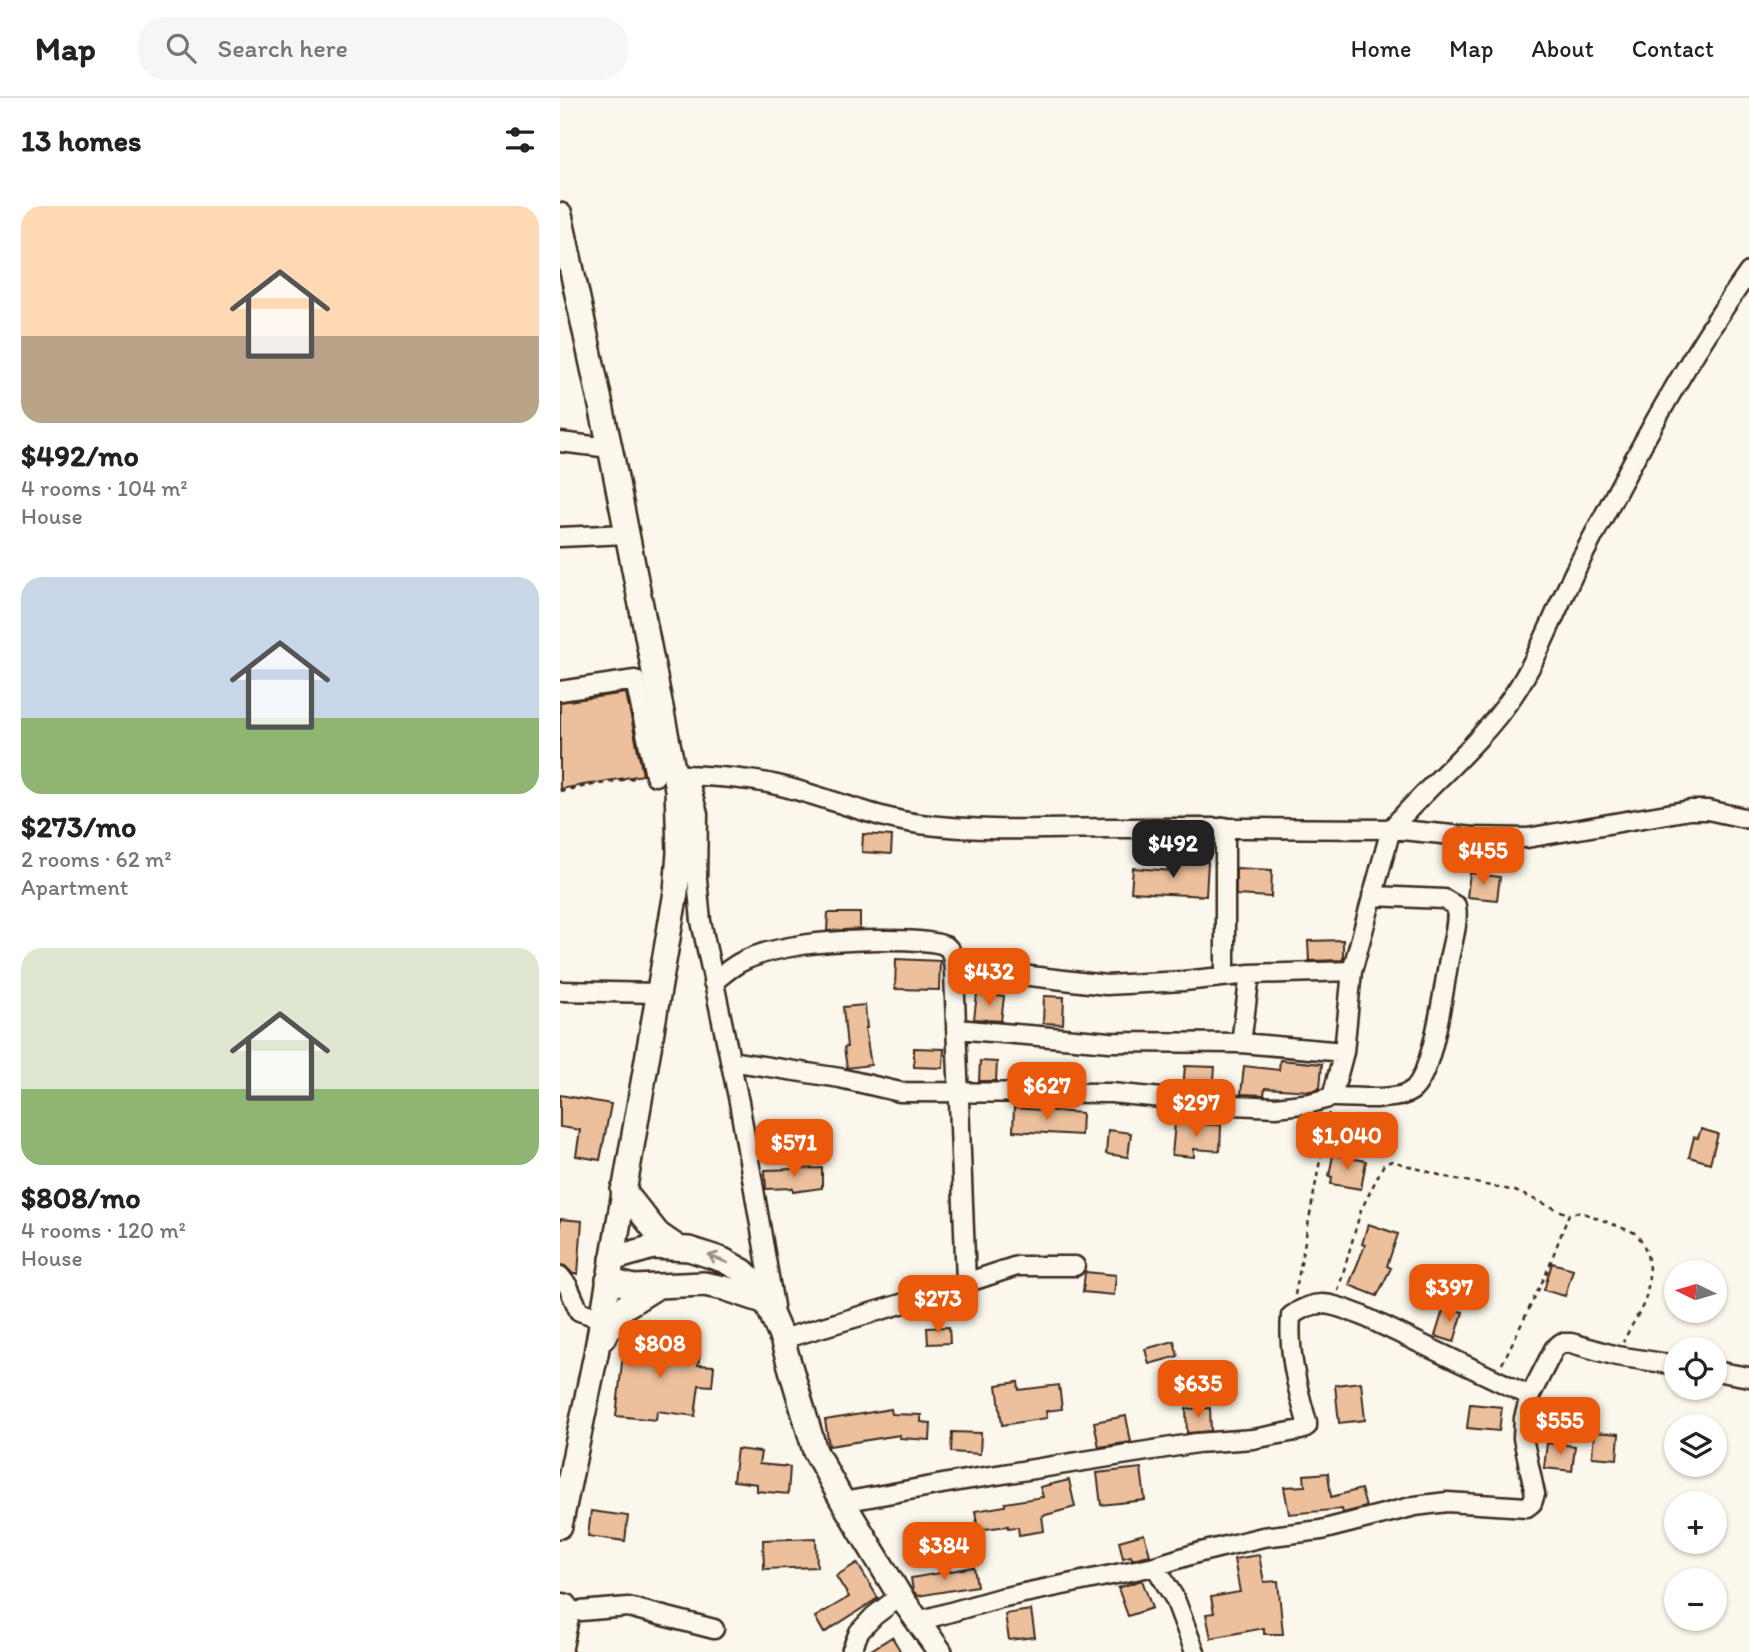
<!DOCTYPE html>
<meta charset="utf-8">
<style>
:root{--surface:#fff;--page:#f6f6f6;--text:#222;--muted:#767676;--line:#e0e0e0;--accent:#ea580c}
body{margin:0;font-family:Itim,sans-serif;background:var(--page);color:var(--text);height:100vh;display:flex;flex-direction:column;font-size:26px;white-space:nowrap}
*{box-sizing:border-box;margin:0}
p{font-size:23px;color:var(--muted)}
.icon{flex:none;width:38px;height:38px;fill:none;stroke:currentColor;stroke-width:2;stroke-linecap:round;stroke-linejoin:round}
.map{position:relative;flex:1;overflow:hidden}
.side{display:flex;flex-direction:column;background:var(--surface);width:560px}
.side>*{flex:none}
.needle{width:46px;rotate:275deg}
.tools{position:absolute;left:1104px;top:1162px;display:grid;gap:14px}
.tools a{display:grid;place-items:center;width:63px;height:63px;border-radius:50%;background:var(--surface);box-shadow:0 2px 5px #0004;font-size:35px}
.price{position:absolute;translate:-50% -60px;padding:0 16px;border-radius:14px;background:var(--accent);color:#fff;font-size:23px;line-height:46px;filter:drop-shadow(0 2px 4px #0008)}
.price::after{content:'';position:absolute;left:50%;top:42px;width:21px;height:16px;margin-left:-10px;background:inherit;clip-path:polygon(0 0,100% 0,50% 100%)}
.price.active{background:#222;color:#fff}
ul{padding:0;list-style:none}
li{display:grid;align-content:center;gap:14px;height:371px;padding:0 21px}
li span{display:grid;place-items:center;height:217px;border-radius:21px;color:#555}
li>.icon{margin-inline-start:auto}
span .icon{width:126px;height:126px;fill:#fffc;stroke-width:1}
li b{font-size:30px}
h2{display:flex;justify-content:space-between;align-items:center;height:84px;padding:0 21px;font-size:30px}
header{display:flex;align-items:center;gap:42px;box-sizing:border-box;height:98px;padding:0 35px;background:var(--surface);border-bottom:2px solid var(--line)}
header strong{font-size:33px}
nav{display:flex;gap:38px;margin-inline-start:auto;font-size:24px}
.search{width:490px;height:63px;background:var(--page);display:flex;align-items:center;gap:18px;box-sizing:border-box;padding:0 24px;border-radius:28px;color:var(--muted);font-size:26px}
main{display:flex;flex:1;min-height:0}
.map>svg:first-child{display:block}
</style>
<header>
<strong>Map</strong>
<div class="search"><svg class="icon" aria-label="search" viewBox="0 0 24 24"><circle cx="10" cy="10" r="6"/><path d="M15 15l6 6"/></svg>Search here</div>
<nav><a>Home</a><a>Map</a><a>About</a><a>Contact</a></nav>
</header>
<main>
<section class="side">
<h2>13 homes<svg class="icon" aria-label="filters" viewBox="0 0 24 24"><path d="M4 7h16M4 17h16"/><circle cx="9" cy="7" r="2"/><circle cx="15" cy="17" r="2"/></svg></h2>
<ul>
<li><span style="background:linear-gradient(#ffd9b3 60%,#b9a48a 0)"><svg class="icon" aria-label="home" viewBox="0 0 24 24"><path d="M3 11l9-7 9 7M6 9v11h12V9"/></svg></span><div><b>$492/mo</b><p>4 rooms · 104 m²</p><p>House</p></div></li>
<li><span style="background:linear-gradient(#c9d6e8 65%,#8fb573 0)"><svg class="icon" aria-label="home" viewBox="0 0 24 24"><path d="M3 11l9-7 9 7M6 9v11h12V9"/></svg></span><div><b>$273/mo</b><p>2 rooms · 62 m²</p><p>Apartment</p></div></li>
<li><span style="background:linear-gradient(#dfe7d0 65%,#8fb573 0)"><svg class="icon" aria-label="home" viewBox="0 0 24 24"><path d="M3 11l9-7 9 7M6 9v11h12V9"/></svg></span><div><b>$808/mo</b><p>4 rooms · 120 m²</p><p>House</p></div></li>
</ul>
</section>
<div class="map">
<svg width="1189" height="1554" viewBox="0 0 1189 1554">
<rect width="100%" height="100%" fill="#fbf7ec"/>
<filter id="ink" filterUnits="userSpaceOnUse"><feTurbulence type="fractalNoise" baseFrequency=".0143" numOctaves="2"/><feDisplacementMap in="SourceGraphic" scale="14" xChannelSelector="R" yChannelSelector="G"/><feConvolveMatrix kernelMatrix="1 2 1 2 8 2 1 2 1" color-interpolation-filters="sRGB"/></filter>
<g filter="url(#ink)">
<path fill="#edc09d" stroke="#3b2a1e" stroke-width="2" d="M66,595L83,677L0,691V604Z
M303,736L332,738L331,756L302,754Z
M615,762L648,764L646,798L571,794L573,770L614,773Z
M676,770L712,772L711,799L676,797Z
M910,775L940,779L937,802L907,799Z
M268,815H300V831L267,833Z
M783,842V862L749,863L748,843Z
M336,861L380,863L379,892L335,891Z
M417,896L444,899L441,923L414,921Z
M484,898L504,899L503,926L483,925Z
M305,907L307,930H305L311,967L287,970L284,950L287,949L283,909Z
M354,950L384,951L383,970L354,969Z
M720,962L762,966L760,990L751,993L705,990L704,997L681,996L684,968L719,972Z
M420,963L437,964L436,983H419Z
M473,967L490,968V983H472Z
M625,968L655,969L653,993L623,991Z
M0,997L51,1006L40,1062L16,1058L20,1032L0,1029Z
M454,1010L522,1015L521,1037L453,1033Z
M615,1025L661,1027L660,1053L634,1051V1059L612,1057Z
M1141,1031L1158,1036L1150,1065L1129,1059L1134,1039L1138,1040Z
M548,1032L571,1035L568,1059L546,1056Z
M773,1057L806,1063L801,1091L771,1086L772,1079L769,1078Z
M262,1070V1090L233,1094V1090L206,1091L205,1072Z
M0,1121L22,1123L18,1176H13L5,1168L0,1167Z
M808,1126L838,1136L827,1168L831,1170L817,1198L789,1187L805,1147L802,1146Z
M992,1165L1013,1171L1005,1198L984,1192Z
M525,1174L556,1177L554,1197L523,1194Z
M884,1209L903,1214L894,1244L875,1238Z
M389,1229L390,1245L368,1246L367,1230Z
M80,1240L128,1245L127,1255L140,1257L138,1267L154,1268L152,1288L139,1287L135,1318L97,1313L96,1322L56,1318L64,1247L79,1249Z
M614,1243L618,1258L589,1266L585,1251Z
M458,1284L459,1292L499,1287L502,1311L486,1313L487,1320L442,1327L437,1287Z
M801,1284L805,1322L779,1325L775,1287Z
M910,1306L942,1309L939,1333L907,1330Z
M650,1310L651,1333L627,1335L626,1311Z
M331,1311L332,1316L361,1317V1324L371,1325L370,1342L340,1340V1337L269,1348L265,1322Z
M566,1318L571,1344L539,1349L534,1324Z
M392,1334L421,1335L420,1356L391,1354Z
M1034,1334L1059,1336L1057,1361L1032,1359Z
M987,1345L1015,1348L1012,1373L984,1370Z
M177,1351L201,1354L199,1366L230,1369L228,1396L197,1393V1386L173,1383Z
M581,1370L585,1402L541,1407L537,1375Z
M768,1375L771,1399L801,1391L806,1409L783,1415L782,1411L729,1416L724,1389L745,1388L744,1377Z
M509,1382L515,1409L482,1418L484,1433L459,1437L458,1429L448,1430V1428L418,1432L415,1413L445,1408V1405L483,1399L480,1389Z
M31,1413L68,1418L65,1443L28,1438Z
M584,1436L590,1457L572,1461L571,1458L563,1460L559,1443Z
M256,1440L257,1469L204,1471L203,1442Z
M699,1457L704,1484L718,1483L723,1536H704V1530L651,1540L646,1516L654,1515L651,1499L680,1494L674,1461Z
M297,1465L318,1500L264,1535L255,1519L289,1499L276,1478Z
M414,1469L417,1488L358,1498L353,1493L351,1480Z
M582,1482L592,1510L568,1518L558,1490Z
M471,1512L475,1539L449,1542L445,1516Z
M332,1539L341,1554H308Z"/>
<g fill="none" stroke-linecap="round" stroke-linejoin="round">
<g stroke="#3b2a1e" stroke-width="23">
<path id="minor" d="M0,344L50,350
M0,439L67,436
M0,593L75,582L95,678
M117,676L127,677L138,716L137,781L141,823L179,1004L214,1208
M127,677C157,679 187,680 217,687C265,698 310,719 360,726C422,734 487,731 550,730C644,730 737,730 831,731L792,873L784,954L772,999L751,1005L716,1009L673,1007L551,995L340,994L280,980L170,963
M665,729V878
M831,731C870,686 918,648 952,599C979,560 995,513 1016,471C1069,370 1122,267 1189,174
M831,731L913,739L967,740L1130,712H1148L1189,721
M394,869L546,887L624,883L690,876L792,873
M153,884C161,878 170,870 179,865C197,855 222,850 242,847C264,843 372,837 387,849C394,855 393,865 394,874L406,1184
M0,893L98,895
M396,931L550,944L681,945L784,954
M681,945L690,876
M772,999C792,998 834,1005 851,993C873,979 884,888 889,861C892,845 899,825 896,808L884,801L812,798
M0,1178L8,1188L19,1213L42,1221
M222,1241L348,1204L457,1168H515
M1155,1273L1189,1279
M283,1404L399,1383L637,1345L693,1341L741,1332L747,1328V1324C737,1290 728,1253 731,1218C758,1198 773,1207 801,1217L970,1298
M595,1468L615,1501L635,1554
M8,1514L68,1509L154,1531
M359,1523L440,1500L595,1468L637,1455L703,1439L761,1432L855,1408L887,1404L967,1409L972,1405L975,1396L963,1340L964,1320L970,1298L994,1251L1001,1245H1011L1057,1258L1116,1267
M2,1554L9,1520L7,1506L3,1505
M291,1554L299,1534L314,1518L340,1498"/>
</g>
<g stroke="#3b2a1e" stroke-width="28">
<path id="major" d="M0,117L52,359L117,691L119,754L116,794L36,1256L0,1428
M63,1092L98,1136L117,1149
M52,1161L93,1149L129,1151L163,1162L183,1173L200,1189L222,1241L255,1353L283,1404L340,1498L380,1554
M48,1182L74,1189L144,1186L164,1190L206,1204
M43,1240L63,1210L95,1190"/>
</g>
<path stroke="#3b2a1e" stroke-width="2.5" stroke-dasharray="5 5" stroke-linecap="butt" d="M0,693L79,679
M778,1193L801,1112L824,1066L832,1063L886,1079L955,1093L1008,1116
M735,1197L769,1014
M942,1266L986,1176L1009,1116L1021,1114L1073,1134C1093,1147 1092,1189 1082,1209C1076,1221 1069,1232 1063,1244"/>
<use href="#minor" stroke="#fbf7ec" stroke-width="18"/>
<use href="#major" stroke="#fbf7ec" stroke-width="23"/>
</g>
<defs><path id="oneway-shaft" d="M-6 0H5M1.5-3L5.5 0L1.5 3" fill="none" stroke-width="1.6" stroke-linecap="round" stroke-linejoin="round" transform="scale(1.75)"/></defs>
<use stroke="#9b9085" href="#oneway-shaft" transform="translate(158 1161) rotate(-158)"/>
</g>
</svg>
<div class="tools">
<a><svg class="needle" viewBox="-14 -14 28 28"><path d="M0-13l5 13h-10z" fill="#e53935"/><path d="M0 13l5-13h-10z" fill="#767676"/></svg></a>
<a><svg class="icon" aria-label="locate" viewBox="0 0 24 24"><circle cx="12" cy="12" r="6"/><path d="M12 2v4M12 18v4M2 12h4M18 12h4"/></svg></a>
<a><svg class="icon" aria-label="layers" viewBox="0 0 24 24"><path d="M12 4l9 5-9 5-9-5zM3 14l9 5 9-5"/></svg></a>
<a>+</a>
<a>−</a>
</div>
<b class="price active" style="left:613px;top:782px">$492</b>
<b class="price" style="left:923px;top:789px">$455</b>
<b class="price" style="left:429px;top:910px">$432</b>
<b class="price" style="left:487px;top:1024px">$627</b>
<b class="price" style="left:636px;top:1041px">$297</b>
<b class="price" style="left:787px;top:1074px">$1,040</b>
<b class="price" style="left:234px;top:1081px">$571</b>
<b class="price" style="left:889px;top:1226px">$397</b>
<b class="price" style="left:378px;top:1237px">$273</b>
<b class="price" style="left:100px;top:1282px">$808</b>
<b class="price" style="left:638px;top:1322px">$635</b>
<b class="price" style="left:1000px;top:1359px">$555</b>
<b class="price" style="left:384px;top:1484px">$384</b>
</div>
</main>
